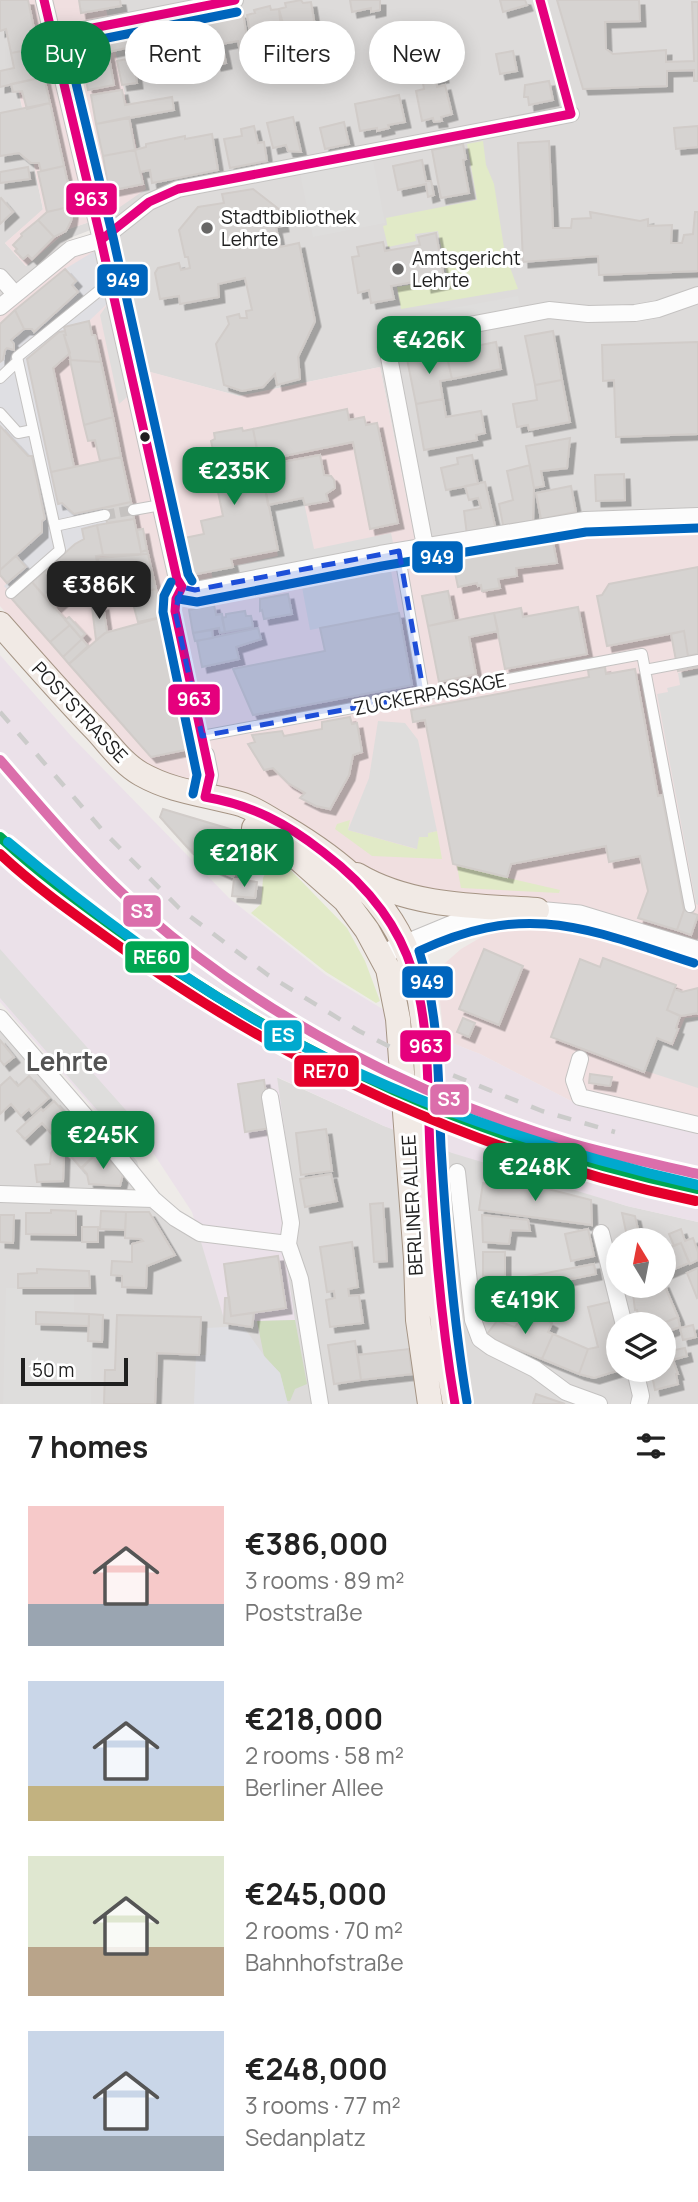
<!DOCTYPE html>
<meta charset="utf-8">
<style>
:root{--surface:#fff;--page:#f6f6f6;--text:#222;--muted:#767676;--accent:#0b8043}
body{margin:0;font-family:Manrope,sans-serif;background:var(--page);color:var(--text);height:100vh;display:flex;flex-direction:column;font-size:26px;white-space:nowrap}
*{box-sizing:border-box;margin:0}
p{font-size:23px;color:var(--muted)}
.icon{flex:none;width:38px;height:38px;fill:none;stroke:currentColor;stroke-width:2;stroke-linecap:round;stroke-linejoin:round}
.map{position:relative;height:1404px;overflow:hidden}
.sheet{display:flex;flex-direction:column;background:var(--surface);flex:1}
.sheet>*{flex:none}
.hud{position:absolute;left:21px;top:21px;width:656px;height:63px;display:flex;gap:14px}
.needle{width:46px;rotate:350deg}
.controls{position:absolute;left:606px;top:1228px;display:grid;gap:14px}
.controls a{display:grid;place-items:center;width:70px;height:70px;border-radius:50%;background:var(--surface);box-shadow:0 4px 18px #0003;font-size:35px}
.scale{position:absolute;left:21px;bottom:18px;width:107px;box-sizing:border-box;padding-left:7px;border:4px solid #202020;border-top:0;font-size:19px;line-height:24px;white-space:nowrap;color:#202020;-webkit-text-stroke:5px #fff;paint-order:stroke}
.price{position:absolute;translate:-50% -60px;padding:0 16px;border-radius:14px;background:var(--accent);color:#fff;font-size:23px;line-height:46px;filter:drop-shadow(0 2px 4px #0008)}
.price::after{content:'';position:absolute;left:50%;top:42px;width:21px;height:16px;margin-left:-10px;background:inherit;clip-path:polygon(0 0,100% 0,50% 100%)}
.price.selected{background:#222;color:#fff}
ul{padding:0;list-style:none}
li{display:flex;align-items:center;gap:21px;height:175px;padding:0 28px}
li span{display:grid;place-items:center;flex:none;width:196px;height:140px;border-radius:0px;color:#555}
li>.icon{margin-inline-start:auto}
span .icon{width:84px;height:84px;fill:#fffc;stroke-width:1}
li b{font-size:30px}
h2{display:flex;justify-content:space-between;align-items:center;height:84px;padding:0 28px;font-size:30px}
.chip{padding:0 24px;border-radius:32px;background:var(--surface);box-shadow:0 4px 18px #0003;font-size:24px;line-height:63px}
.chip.selected{background:var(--accent);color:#fff}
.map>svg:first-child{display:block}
</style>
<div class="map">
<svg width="698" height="1404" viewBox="0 0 698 1404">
<defs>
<filter id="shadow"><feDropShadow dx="5.5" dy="5.5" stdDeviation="0" flood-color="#0004"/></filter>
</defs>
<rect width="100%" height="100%" fill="#eeebe8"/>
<path fill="#dddbda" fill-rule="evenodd" d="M104,0H698V517L416,544L380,367L239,396L142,370L111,222L70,238L0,297V1L43,210L5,243L26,266L69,229L107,216Z
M0,1010L137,1161L150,1207L195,1240L251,1248L288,1154L276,1077L384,1126L627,1206L698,1222V1404H0ZM618,1241H663V1286H618ZM618,1325H663V1370H618Z"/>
<path fill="#f0dfe0" d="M0,0H104L146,189L107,216L69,229L26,266L5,243L43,209Z
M99,244L125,365L239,396L380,367L416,544L698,517V942L581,905L436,907L153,771L91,711L0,606V316L69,253Z
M524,927L569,932L698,969V1134L575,1103L480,1054L444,1040L439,992L444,964L461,949L485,935Z"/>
<path fill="#ebe1e9" d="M0,655L72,737L229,898L326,975L444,1046V1040L480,1054L575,1103L698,1134V1222L627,1206L452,1153L384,1126L277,1077L288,1154L287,1267L295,1320L225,1322L192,1212L148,1145L130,1150L0,1002Z"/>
<path fill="#e1eac7" d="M483,141L486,165L494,184L505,254L518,289L401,309L397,287L422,283L424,290L449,285L438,231L415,234L416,241L388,247L383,226L387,225L386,218L477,200L467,144Z
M350,820L348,830L416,849L419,837L428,836V833L437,831L442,859L372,856L335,829L337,824Z
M275,854L347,928L365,961L380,1001L376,1003L326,972L251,913L261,904L263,878Z
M457,866L560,890L559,893L461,888Z"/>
<path fill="#cfdcbe" d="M295,1320L307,1384L295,1389L290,1401H287L280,1373L264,1356L257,1321Z"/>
<path fill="#dedddc" d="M373,160L385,223L313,237L300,173Z
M518,296L520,306L418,325L416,315Z
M107,305L127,397L119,404L100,315Z
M303,498L314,549L391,533L397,562L217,597L211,571L278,556L268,505Z
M391,571L399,613L310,630L302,587Z
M698,669V905L696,904L657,694L668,692L667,688L680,685L678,673Z
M378,721L405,723L418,740L437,831L428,833V837H419L417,849L348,830L369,778Z
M0,949L93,1054L92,1072L132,1117L124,1141L0,998Z
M698,1017V1088L643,1070L654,1037L673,1046L685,1018Z
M6,1288H74V1312L36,1311L35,1324L87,1327L86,1342H92L91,1404H3Z"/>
<path fill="#dfdfe3" d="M98,249L108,303L89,321L59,332L27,360L58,504L62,503L74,514L104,508L107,523L82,529L84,539L75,544L14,597L4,586L25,567L16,556L42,533V521L45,518L32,457L28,456L0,426V363L3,360L5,350L7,348L14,349V344L11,340L24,329H32L35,332L78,293L72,285L76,281L65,269Z
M243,1326L265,1357L280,1373L288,1404H194L196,1355H206L207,1328Z"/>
<path fill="#d6d3d1" stroke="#d1ccc9" stroke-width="2" filter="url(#shadow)" d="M0,0H28L38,48L11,53L6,29L0,31Z
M79,0H120L121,6L81,13Z
M301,0L303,3L311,2L316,32L300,35L301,38L298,39L297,36L287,38L279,9L286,7L285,3Z
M350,0H380V10L371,12V8L352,12Z
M500,0H525L527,5L503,12Z
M557,0H639L640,21L605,22L606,49L613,54L666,50V62L694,61L692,2H698V81H694V70L667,71V86L583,89Z
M270,6L271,10L279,9L282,39L272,41L273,44L269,45L268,42L252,45L247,15L255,13L254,10Z
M243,13L251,63L242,64L238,41L222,44L226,63L216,65L208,19Z
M208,19L212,43L173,51L172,47L141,53L137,33Z
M137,33L140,45L108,52L114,85L88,90L79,44Z
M431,33L434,46L437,45L443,77L431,79L424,48L401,53L399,42Z
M38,48L44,77L0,87V71L14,68L11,53Z
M513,51L517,71L500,74L496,54Z
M142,56L144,68L135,69L137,83L122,85L117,61Z
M44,77L50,103L27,109L22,91L13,92L11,84Z
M436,80L437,87L445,85L452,114L441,117L442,121L434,122L433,118L422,121L416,91L424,89L423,83Z
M549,81L553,100L529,105L528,97H524L525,85Z
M122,90L125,105L172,97L174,110L96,124L91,95Z
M399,95L405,122L388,125L389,128L377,131V128L360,131L355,104Z
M50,103L64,166L41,171L39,163H31L19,153L0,156V113Z
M129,117L135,150L103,156L96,124Z
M293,117L301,152L288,151L286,145L273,148L267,123Z
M344,122L349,144L325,149L320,128Z
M254,126L258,143L264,142L267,161L230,168L224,139L242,136L241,129Z
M698,126V147L676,149L674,128Z
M212,134L218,170L152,183L150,170L140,172L135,150L146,147V144L185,136V139Z
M549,141L553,228H571L572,219L591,218L590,212L640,221L648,219V226L672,225L671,243H682L684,235L693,234L695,212H698V271L599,275L598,256L523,262L518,143Z
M463,144L466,159L463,160L469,193L441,198L432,150Z
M135,150L143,184L109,191L103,156Z
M422,160L426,181H431L434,195L428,197L426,184L398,190L393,166Z
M64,166L73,206L47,212L38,172Z
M28,167L30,179L0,183V172Z
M253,189L280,210L283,226L276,227L280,247L299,243L315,321L298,357L300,379L277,385L275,374L263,387L242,391L224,385L216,344L229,324L227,317L239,314L240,318H247L246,311L252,310L245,278L218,284L219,297L180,304L179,296L160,299L155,273L158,268L179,263L181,270L190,268L188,257H185L179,230L198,207L224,203L222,194Z
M1,198L13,212L0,224V199Z
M73,206L71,221L66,231L54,237L38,220L47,212Z
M38,220L54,237L32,259L28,255L23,259L15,251L17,249L13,245L22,236L21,234Z
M436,233L445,283L426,287L425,280L391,286L394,299L371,303L369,290L358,293L352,257L359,256L357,247L383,242L385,251L420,245L418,237Z
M65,269L76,281L72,285L78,292L34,332L32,329H24L15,310Z
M15,310L24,329L11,340L14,344V350L7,348L5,350L3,360L0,362V324Z
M89,321L92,335H95L101,362L71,360L64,335H66L64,327Z
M65,331L66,335H64L70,353L53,368L74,467L51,472L27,359L59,332Z
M553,331L562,380L535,385L525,336Z
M496,342L501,369L452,379L446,352Z
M698,342V434L616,437L614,380L603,381L602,345Z
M446,352L452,379L440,381L443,399L416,404L407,359Z
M70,360L101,362L113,417L84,425Z
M562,380L570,422L529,430L528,425L517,427L513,404L537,400L535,385Z
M443,399L446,417L481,411L485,433L476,435L477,440L424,450L416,404Z
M347,409L349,420L364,417L366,425L377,423L398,523L370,529L353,442L259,461L253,429Z
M113,417L121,457L100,461L95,440L88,441L84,425Z
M0,426L28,456H32L45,519L42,521V532L0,570Z
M242,428L243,431L253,429L278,550L231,559L233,567L191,575L184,538L204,534L201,521L223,516L212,463H216L211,441L215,439L214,433Z
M570,438L567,468L541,471L544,486L534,488L526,446Z
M320,455L324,475L331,476L334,480L335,488L326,494L328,501L305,505L303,498L268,505L261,466Z
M472,455L478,484L446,490L441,468L458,464L457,458Z
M121,457L131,502L74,514L62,503L58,504L51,472Z
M530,465L534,488L533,521L503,525L499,504L513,500L507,471Z
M624,474L625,500L596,501L595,475Z
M485,482L496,530L467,535L464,511L481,508L478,498L469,500L465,486Z
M571,486L576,512L541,519L536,493Z
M131,502L134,519L107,523L104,508Z
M134,519L141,552L147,550L148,554L103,555L97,525Z
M97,525L103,555L96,556L98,569L72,592L49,567L75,544L84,539L82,529Z
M143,529L147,550L141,552L137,530Z
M552,537L557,563L516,568L517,576L498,579L500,588L482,591L481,585L478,586L477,583L458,587L452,558Z
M148,554L156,589L105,600L103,591L128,586L126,584L124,567H99L98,558Z
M16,556L26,567L7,583L0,575V570Z
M49,567L72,592L54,608L32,582Z
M698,567V654L688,656L684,631L607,646L597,596L602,595L609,584Z
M32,582L70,625L50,642L12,599Z
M156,589L162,617L138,622L132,600H134L133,594Z
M448,591L454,620L428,626L422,596Z
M288,594L292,614L264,619L262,610L260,611V599Z
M103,605L107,632L96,640L92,607Z
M214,605L216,615L222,614L225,632L220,633L219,628L193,633L189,610Z
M578,607L587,654L505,669L494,613L521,608L523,617Z
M245,611L246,616H251L253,627L225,632L222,618L226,617V614Z
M399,613L412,685L253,715L233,669L325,651L320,628Z
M494,613L498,631L469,637L476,674L439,682L428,626Z
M69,617L85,634L81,638L65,620Z
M163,617L189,736H191L194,748L151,757L69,664L105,633Z
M70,625L82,639L63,657L50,642Z
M258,628L261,639L236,647L239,659L202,667L197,641Z
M212,630L213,638L195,641L193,633Z
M684,631L688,656L698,654V667L678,671L671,634Z
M82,639L88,646L69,664L63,657Z
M605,667L606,674L635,669L658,796L662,795L684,910L677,930L638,918L648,891L640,856L609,862L606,846L511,864L507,877L453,864L425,720L413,722L411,710L589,677L588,670Z
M350,717L352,724L357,723L362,752L353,755L349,775L330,809L316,806L300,798L305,793L288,783L273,768L264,770L248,744L255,742L252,735L282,731L284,736L322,729V722Z
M163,809L240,832L232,850L229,849L228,854L240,859L233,877L211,867L187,847L160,817Z
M234,879L257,882L255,898L232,896Z
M684,910L698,915L691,935L677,930Z
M484,949L523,966L499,1025L459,1009Z
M603,958L676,985L667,1010L680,1016L676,1028L678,1029L672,1044L657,1038L644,1072L551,1037L580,959L600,967Z
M698,988V1015V1013L681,1016L667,1010L675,989L682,992Z
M463,1018L475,1023L469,1037L457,1032Z
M0,1040L14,1057L4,1065L0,1060Z
M590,1074L612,1077L610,1086L589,1083Z
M29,1076L49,1098L32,1113L29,1109L21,1116L11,1104L0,1114V1086L10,1077L18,1086Z
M264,1080L271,1128L245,1132L238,1084Z
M54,1101L81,1131L63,1147L42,1123L25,1139L17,1131L41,1109L43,1111Z
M326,1129L332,1171L301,1175L296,1133Z
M81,1131L100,1150L81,1168L63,1147Z
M56,1146L64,1154L63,1181L37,1182L35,1165L50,1164L51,1153Z
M100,1150L123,1174L120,1186L89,1184L87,1174L82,1168Z
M331,1174L337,1201L305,1207L300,1179Z
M505,1178L591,1200L592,1225L479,1210L483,1183L505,1188Z
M383,1203L387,1261L374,1262L370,1204Z
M51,1210L76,1211V1235L26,1234V1213H51Z
M101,1211L126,1212L125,1230L100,1229Z
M126,1212H149L175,1255L147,1266L146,1288L122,1287V1276L111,1275L112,1261L132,1262V1244L143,1241L141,1239L125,1238Z
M622,1213L635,1216L639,1234L627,1236Z
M0,1215H14L13,1243L0,1242Z
M482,1215L528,1220L530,1231L511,1230L509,1244L483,1242Z
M82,1227H98V1242H82Z
M588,1229L594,1256L571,1261L565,1234Z
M681,1229L685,1241L693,1238L698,1252V1260L690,1264L681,1243L674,1246L669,1234Z
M352,1242L358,1287L348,1289L349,1296L359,1295L363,1323L330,1327L326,1300L335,1298L334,1291L327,1292L320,1247Z
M681,1243L689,1263L663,1274V1247L666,1245L667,1248Z
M483,1252H505V1276H483Z
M278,1256L286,1308L231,1316L224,1264Z
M594,1264L596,1274L527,1288L525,1277Z
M698,1268V1297L697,1298L687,1273Z
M37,1269L89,1271L90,1288H18V1274L37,1273Z
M663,1282L678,1317L659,1325H640L637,1310H635L633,1294L653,1286H663Z
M503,1287L508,1310L485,1314L481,1291Z
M229,1297L231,1316L254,1313L252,1327L224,1323L225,1298Z
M610,1302L618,1334V1370H620L594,1378L579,1374L588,1349L598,1347L588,1307Z
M36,1312L89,1314V1326L36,1324Z
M89,1314L103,1315L102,1342L88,1341Z
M117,1315L201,1317L199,1355L157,1353L155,1404H104L105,1370H115Z
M536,1315L552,1323L548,1332L553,1334L542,1359L495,1340L487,1334L497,1321L515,1327L520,1320L532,1325Z
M678,1317L680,1327L666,1332L670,1351L663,1353V1325H659Z
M693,1325L696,1337L683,1340L680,1328Z
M553,1334L588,1349L579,1374L542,1359Z
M355,1341L361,1380L334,1384L328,1345Z
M685,1348L687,1356L672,1360L670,1351Z
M409,1349L412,1374L361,1380L358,1355Z
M670,1351L678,1374H676L678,1384L655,1390L651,1370H663V1353Z
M536,1394L565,1404H533Z"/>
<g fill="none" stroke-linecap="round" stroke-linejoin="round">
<path stroke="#c5c2c0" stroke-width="10" stroke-dasharray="10 5" stroke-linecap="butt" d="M105,515L133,510"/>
<g stroke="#c4c2c1" stroke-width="12">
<path id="pedestrian" d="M0,378L18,361
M0,413L18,433L33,430
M133,510L161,505
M55,526L105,515
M399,551L424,695
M182,587L176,599L175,611L206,755
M11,593L60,550L17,357L110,282
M645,670L698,660
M202,736L642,654L690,907"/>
</g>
<g stroke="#c4c2c1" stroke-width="18">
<path id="minor" d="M44,0L101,240L177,579L182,587L195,590L380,554L585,520L698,516
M52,36L235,0
M0,277L15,294
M0,307L71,249L101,240L149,202L178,189L571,114
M425,546L389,357L390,340L549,310L588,314L635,313L658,309L698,295
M205,797L210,775L206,755
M0,1018L98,1131L153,1199L175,1218L200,1233L288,1244
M580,1059L574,1080L580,1097L698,1125
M270,1097L291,1223L288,1244L300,1279L320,1404
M457,1172L473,1320L480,1339L491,1347L535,1369L566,1392L599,1404
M0,1194L153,1199
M601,1233L624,1325
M635,1370L641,1396L639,1404"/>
</g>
<g stroke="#c4c2c1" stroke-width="21">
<path id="tertiary" d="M525,910L580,915L698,951
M392,950L467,919L495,913"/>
</g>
<g stroke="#a59484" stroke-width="26">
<path id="primary" d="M0,624C32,660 63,696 96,730C110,745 123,764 141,774C173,792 204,794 237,803C253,807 269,819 284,827C338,859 391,900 411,963C429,1020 426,1082 429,1141C433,1229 439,1318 455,1404
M254,828L300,860L345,900L367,930L388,969L398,1019L416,1259L418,1320L430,1404
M357,875C411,907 476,906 537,910"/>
</g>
<use href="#pedestrian" stroke="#fcfcfc" stroke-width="10"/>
<use href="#minor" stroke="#fcfcfc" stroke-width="16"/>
<use href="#tertiary" stroke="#fcfcfc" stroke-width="19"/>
<use href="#primary" stroke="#f1eae5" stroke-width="24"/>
<path stroke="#cbcbca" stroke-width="4.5" stroke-dasharray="14 14" stroke-linecap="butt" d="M0,712L104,832L179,908L268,975L359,1031L422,1063L542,1111L615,1132"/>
<g stroke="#fff" stroke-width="14">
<path id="bus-1" d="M44,0L101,240L177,579L182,587L176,599L175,611L210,775L205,797
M52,36L235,0
M101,240L149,202L178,189L571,114L540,0
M205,797C252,805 286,823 323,852C444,944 423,1039 431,1172C435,1250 442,1327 455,1404"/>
</g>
<g stroke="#fff" stroke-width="14">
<path id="bus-2" d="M192,581L188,574L113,237L67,46L237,12
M171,582L164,596L163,612L197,775L193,794
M179,599L197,602L382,566L586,532L698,528
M467,1402C453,1318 446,1232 441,1147C438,1081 440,1015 419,951C528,900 588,929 694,963"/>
</g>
<use href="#bus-1" stroke="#e5007d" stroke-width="9"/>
<use href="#bus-2" stroke="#0065bd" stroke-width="9"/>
<g stroke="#fff" stroke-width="16">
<path id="rail-1" d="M0,837C36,871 76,900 116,929C289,1055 489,1146 698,1189"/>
</g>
<g stroke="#fff" stroke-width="16">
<path id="rail-2" d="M0,854C33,885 71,912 109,939C283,1065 484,1157 696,1201"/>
</g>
<g stroke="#fff" stroke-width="16">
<path id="rail-3" d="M0,760C46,813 92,868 145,914C267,1020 416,1096 570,1143C612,1155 655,1164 698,1174"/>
</g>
<g stroke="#fff" stroke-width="16">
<path id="rail-4" d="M8,842C93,913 183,981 280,1034C411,1105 553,1152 698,1185"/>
</g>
<use href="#rail-1" stroke="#00a651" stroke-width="10"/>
<use href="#rail-2" stroke="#e4002b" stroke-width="10"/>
<use href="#rail-3" stroke="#db6eab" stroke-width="10"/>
<use href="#rail-4" stroke="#00a9ce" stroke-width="10"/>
</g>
<path fill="#1d4ed8" fill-opacity="0.2" stroke="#1d4ed8" stroke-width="5" stroke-dasharray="14 9" stroke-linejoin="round" d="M399,551L424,695L202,736L175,611L182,587L195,590Z"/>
<g fill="#686766" stroke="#fff" stroke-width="2.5">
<circle cx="207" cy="228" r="7"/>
<circle cx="398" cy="269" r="7"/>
</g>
<circle fill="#202020" stroke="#fff" stroke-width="2.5" cx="145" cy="437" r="6"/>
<g text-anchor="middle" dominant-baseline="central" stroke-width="6" stroke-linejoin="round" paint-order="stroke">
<g font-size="19" fill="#202020" stroke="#fff" text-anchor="start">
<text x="221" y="217">Stadtbibliothek<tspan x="221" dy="22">Lehrte</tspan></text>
<text x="412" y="258">Amtsgericht<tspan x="412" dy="22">Lehrte</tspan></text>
</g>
<g font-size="19" fill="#202020" stroke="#fff">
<text transform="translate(430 694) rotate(-11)">ZUCKERPASSAGE</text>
<text transform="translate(80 712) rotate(47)">POSTSTRASSE</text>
<text transform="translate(412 1205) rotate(-93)">BERLINER ALLEE</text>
</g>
<g font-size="26" font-weight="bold" fill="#535353" stroke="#fff">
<text x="67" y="1061">Lehrte</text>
</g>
</g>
<g stroke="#fff" stroke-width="2.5">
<rect x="65" y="182" width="53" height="34" rx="7" fill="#e5007d"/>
<rect x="96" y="263" width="53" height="34" rx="7" fill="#0065bd"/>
<rect x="411" y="540" width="53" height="34" rx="7" fill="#0065bd"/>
<rect x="167" y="683" width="54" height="33" rx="7" fill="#e5007d"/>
<rect x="122" y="894" width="40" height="34" rx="7" fill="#db6eab"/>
<rect x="124" y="940" width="66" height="34" rx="7" fill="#00a651"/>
<rect x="401" y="965" width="53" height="34" rx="7" fill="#0065bd"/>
<rect x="263" y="1019" width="40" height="33" rx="7" fill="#00a9ce"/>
<rect x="399" y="1029" width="53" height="34" rx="7" fill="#e5007d"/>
<rect x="293" y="1054" width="67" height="34" rx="7" fill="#e4002b"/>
<rect x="429" y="1083" width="41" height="33" rx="7" fill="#db6eab"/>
</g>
<g font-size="19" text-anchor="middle" font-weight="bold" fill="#fff">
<text x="91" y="206">963</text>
<text x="123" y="287">949</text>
<text x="437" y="564">949</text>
<text x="194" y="706">963</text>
<text x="142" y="918">S3</text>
<text x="157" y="964">RE60</text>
<text x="427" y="989">949</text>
<text x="283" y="1042">ES</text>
<text x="426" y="1053">963</text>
<text x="326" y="1078">RE70</text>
<text x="449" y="1106">S3</text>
</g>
</svg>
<div class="controls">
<a><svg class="needle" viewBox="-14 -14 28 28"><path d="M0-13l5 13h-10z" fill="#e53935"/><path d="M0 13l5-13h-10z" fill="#767676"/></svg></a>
<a><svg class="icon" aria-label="layers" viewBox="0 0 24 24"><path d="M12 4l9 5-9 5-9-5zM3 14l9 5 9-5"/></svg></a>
</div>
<div class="scale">50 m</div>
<b class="price" style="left:429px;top:376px">€426K</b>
<b class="price" style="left:234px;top:507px">€235K</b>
<b class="price selected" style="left:99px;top:621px">€386K</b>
<b class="price" style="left:244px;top:889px">€218K</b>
<b class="price" style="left:103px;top:1171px">€245K</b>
<b class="price" style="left:535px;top:1203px">€248K</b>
<b class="price" style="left:525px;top:1336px">€419K</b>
<div class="hud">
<a class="chip selected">Buy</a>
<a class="chip">Rent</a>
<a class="chip">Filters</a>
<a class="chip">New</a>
</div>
</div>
<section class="sheet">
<h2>7 homes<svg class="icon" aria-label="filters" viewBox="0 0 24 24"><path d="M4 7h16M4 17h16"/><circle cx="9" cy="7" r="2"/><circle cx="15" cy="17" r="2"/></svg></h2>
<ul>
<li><span style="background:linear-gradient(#f6c9c9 70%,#9aa5b1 0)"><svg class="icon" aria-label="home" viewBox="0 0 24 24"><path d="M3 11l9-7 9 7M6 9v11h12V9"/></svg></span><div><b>€386,000</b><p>3 rooms · 89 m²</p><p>Poststraße</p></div></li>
<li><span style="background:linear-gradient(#c9d6e8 75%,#c2b280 0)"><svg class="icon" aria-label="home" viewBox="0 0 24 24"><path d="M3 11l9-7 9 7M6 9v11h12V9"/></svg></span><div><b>€218,000</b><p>2 rooms · 58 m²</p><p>Berliner Allee</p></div></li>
<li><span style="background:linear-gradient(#dfe7d0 65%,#b9a48a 0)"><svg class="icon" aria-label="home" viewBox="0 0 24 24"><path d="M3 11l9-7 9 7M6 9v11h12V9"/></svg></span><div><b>€245,000</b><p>2 rooms · 70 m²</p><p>Bahnhofstraße</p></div></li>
<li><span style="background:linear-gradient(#c9d6e8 75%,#9aa5b1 0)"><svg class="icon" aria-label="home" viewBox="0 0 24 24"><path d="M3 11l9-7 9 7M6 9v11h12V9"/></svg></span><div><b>€248,000</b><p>3 rooms · 77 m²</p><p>Sedanplatz</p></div></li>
</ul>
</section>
